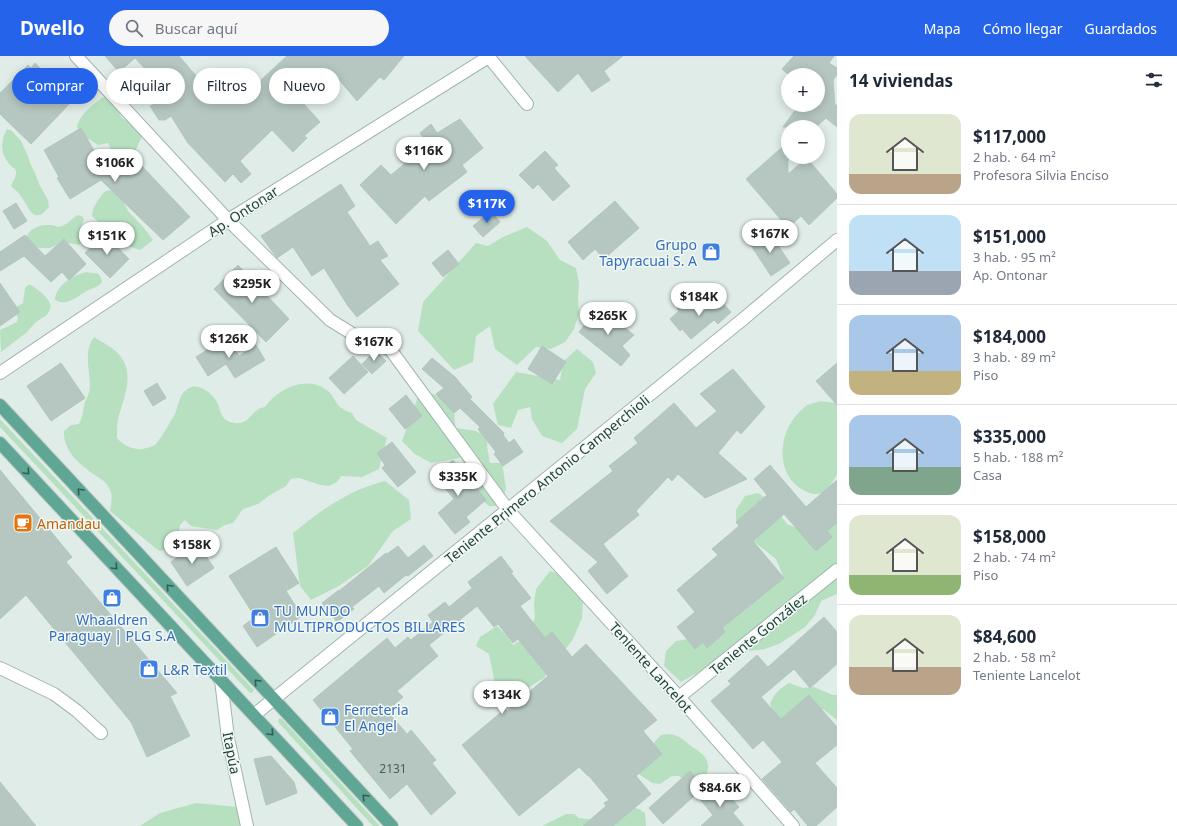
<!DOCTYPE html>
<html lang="es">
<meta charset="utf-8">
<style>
:root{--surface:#fff;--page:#f6f6f7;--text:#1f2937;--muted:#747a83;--line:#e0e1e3;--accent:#2563eb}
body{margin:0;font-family:"Noto Sans",sans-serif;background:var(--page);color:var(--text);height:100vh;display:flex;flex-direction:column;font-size:15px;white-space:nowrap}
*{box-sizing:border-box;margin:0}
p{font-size:13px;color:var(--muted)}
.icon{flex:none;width:22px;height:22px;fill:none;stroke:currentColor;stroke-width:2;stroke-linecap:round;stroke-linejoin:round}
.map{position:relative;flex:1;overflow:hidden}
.details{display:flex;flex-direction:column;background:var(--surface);width:340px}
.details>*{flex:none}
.top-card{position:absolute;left:12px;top:12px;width:380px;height:36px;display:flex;gap:8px}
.tools{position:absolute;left:781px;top:12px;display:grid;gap:8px}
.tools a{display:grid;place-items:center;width:44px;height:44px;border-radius:50%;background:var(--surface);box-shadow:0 2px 10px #0003;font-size:20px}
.price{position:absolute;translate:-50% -34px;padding:0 9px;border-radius:14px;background:#fff;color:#222;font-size:13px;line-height:26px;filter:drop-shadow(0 1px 2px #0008)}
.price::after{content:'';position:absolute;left:50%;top:24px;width:12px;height:9px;margin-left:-6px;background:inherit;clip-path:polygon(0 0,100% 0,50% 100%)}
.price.active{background:var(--accent);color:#fff}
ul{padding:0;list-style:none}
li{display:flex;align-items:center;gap:12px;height:100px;padding:0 12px}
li+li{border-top:1px solid var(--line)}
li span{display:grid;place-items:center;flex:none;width:112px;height:80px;border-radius:12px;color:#555}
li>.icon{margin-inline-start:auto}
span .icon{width:48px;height:48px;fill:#fffc;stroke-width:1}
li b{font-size:17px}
h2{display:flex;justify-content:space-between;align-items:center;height:48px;padding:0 12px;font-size:17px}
.chip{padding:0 14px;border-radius:18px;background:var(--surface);box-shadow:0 2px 10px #0003;font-size:14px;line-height:36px}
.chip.active{background:var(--accent);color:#fff}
header{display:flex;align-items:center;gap:24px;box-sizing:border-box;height:56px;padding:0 20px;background:var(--accent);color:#fff}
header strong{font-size:19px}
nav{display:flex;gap:22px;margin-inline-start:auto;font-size:14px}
.search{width:280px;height:36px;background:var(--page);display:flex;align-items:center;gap:10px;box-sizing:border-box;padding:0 14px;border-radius:22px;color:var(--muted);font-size:15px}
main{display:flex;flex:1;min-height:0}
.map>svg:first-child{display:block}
</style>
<header>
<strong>Dwello</strong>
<div class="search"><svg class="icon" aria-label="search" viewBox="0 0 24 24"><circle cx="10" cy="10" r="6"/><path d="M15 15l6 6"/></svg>Buscar aquí</div>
<nav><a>Mapa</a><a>Cómo llegar</a><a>Guardados</a></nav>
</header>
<main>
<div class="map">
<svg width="837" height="770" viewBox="0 0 837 770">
<rect width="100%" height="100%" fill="#e0ece7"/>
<path fill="#b7e0c1" d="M110,37C113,40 117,43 119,47C122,54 117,60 125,64L128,63L143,78C137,91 133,107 116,108C108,101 113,94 108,87L98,89L84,80L77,71C79,58 99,43 110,37Z
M7,73L12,75L21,85L28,100L30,107L35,117L39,128L48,144L49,151C33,171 29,150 20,139C18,135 14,134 11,130C13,125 17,120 16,115C15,112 12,111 10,109C0,97 0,86 7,73Z
M109,134L113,135L122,142L128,155L144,172L153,184L140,194L119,187L92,160C92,151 99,143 104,136Z
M78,159L82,160L84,163L80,174L82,185L79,189L63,186L50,192H39L29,187L26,184C27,173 39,168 50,169C55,169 57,172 62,170C68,168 72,162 78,159Z
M527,171L547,185L560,204L576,212L579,227L578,242L579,257L574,273L565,286L551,293L536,291L517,309L495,293L490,270L476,280L473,306L454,314L418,275L423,246L476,187L488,190L503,181Z
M87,216C96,219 99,213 102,226C98,232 91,232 85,236C76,241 67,251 55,244C55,230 74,218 87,216Z
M28,229H31C39,234 49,241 51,251L47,259L36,266L26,277L1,296L0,274L17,266L18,262L15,255L16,251L23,247L25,232Z
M94,281C103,287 115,292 121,301C135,320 123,344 118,363C117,369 117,376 117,382C123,389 128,391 137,393C143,394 150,391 155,389C159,386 172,363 175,358C179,348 179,337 189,332C198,327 210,336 215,343C222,352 218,365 235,367C251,369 250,353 265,351C276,334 306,319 325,333C338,341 332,351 352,357L356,364L387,382L379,413L362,421L341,420L337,426L329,430L321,429L299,422L291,423L286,430L270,439L258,448L243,453L233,467L225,469L217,474L191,470L185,464L180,469C177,485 177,492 159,495L110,455C111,448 113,441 110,434C107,426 101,423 95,419C79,408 63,395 64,375L71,369L79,368C83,360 83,354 85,346C87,341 90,336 90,331C90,314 83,296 94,281Z
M577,293L593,306L596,317L585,333L577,373L562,387L542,380L532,363L530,351L518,354L511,372L498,369L493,348L516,316L560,324L563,306Z
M419,338H434L454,350L455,368L456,372L476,375L488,381L487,391L490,407H502L506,432L501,450H489L475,438L470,429L467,415L461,402L431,407L415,398L402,385Z
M820,345L837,347V418C834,424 828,434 822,437C817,439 812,438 807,436C772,420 777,371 806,350C810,347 816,347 820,345Z
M0,363L254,634L253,636L250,637L0,371Z
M385,425L409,444L411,463L393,475L368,510L337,531L311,544L300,530L293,477C321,454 349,434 385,425Z
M758,437L770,445L787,468L802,474L837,465V538L821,545L815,559L805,571L779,588L765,593L733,597L681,626L664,610L666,595L676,585L707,580L771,530L784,522L776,503L753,485L736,466V454L745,440Z
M550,515L564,519L583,545L582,562L573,583L544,622L524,634L502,637L495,628L489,598L476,590L480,581L497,570L507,580L513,589L529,579L535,561L534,548L536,533Z
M789,627L803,632L814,631L833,639H837V664L824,654L817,652L784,666L774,657L770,648C773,639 780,632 789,627Z
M279,662L282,663L380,770H373L278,666Z
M669,678C679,679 683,684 690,689C695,693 702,697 705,701C712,712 706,722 697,728L685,725L679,720H672L660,728L652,727L640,719L635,713L656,684L661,679Z
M196,747L238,751L244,770H140L160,757Z
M632,751L639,753L645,757L646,770H542L566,758H574L579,762L605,765Z"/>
<path fill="#b5c7c0" stroke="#b2c7be" d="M105,0H179L197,21L207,16L227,46L236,41L239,46L262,25L261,24L287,0H404L384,24L380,21L357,45L336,20L304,48L320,66L304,80L307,82L293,96L272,74L240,105L251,118L241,127L233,118L225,126L188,87L171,60L165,64H159L150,50L163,44L154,32L159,28L135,2L119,16Z
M525,0H623L604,15L610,24L592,36L578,17L558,36Z
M794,0H834L829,7L837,12V19L833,24L835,49H837V71L826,62L816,71H783L799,49H823L818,45V19H789L782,13Z
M35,7L73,44L31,88L0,58V37L28,9L31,12Z
M460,63L483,92L462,109L467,116L429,145L425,140L396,168L360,129L381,109L391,119L420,95L418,92L427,86L420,77L431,68L437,77Z
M81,72L96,98L101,95L117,120L139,107L190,161L163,184L101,124L70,143L57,122L59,121L44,94Z
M788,86V118L807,102L837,138V142L809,169L801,160L788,172L746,123Z
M545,95L558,109L554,112L570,130L553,145L538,128L533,133L519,119Z
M341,128L355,150L347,156L370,190L378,185L388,200L380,204L399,228L357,261L348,250L324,212L312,220L293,191L277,202L261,180Z
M615,145L639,172L604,203L595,193L583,204L568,186Z
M16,147L27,165L14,173L3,155Z
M491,155L500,166L483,181L473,170Z
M769,176L790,207L771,220L750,188Z
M104,178L129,203L110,222L85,197Z
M25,179L45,200L64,183L86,208L69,224L62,216L51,226L24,200L0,215V196Z
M448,194L459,208L443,221L432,207Z
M238,209L289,263L266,286L214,233Z
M0,227L20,256L0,270Z
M718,242L731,256L718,268L714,264L691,283L682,273L680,275L670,263L679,255L677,253L687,244L700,259Z
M599,251L634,279L622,290L630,299L621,310L579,276Z
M227,281L239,300L256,289L265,304L235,322L226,308L208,320L196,301Z
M542,290L566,306L552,328L528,313Z
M374,296L378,297L386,305L372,318L362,308Z
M353,300L368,316L344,338L329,322Z
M432,302L455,321L472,341L470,343L504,377L503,379L509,387L514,383L523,396L503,410L494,398L496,396L478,373L480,371L460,352L454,357L436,338L444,332L422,313Z
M61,307L85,342L51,365L27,330Z
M837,307V349L816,325Z
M733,313L765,351L741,378L737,374L718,397L747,423L705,442L678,418L672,425L668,421L636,455L639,459L603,488L628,520L607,538L588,515L598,506L550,465L613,415L609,410L638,387L634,382L674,347L696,372L717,355L700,338Z
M157,327L166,342L153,350L144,335Z
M406,339L422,360L405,373L389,353Z
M392,386L416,416L398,431L382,412L385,409L377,397Z
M453,404L486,444L466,461L470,466L455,478L438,457L454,443L434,419Z
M770,409L806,451L837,424V467L827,475L832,481L816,495L784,458L753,485L784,522L722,572L725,576L707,592L703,586L695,593L677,571L695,556L677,534L718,499L712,493L739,470L736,466L767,439L754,423Z
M0,414L72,501L66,506L177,637L170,640L190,680L147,701L131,666L26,539L0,563Z
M197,487L214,512L187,530L171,506Z
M424,489L433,500L408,520L406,519L384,537L379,530L352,551L354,553L337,566L322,547L339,534V535L386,497L387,498L398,490L408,502Z
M276,491L299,527L286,535L302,560L257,591L243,570L255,561L229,520Z
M501,500L513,516L511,517L531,542L520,550L545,582L552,576L572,601L586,588L657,664L643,675L662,698L636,720L651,738L613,770H583L606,750L604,747L609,744L589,720H588L579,711L519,760L462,689L505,653L507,655L548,620L518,583L513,587L498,568L494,571L477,550L429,589L438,600L397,635L403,641L387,655L407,678L411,674L436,704L432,707L456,737L431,759L407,728L390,743L350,695L353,693L313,644L387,582L395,592L408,581L411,584L433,566L428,559L445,546L449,551L472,532L468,526Z
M824,561L837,576V608L810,632L794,613L761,641L781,663L809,639L837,671V689L815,707L837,732V751L816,770H808L794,753L791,756L762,723L782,706L763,684L753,693L711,645L731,628L728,625L757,599L768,611Z
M271,700L294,726L297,737L266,749L254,703Z
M690,715L704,731L663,768L649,752Z
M0,726L36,770H0Z
M717,726L739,751L733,757L744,770H701L713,759L699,742Z"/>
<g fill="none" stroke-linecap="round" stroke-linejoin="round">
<g stroke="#a2b4ae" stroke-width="14">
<path id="minor" d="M76,0L228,164L330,264L364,285L390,293L508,454L679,641L793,770
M488,0L527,48
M0,317L228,164L490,0
M0,612L54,638L77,655L101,677
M221,624L228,682L247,770
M679,641L837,514
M254,659L742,264L837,184"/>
</g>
<g stroke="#c0c9c7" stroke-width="14">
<path id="major" d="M0,349L392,770
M0,387L357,770"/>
</g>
<use href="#minor" stroke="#fff" stroke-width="12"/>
<use href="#major" stroke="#60a694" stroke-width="12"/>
</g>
<defs><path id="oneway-chevron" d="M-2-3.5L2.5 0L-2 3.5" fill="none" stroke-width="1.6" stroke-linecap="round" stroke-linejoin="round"/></defs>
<g stroke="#325d52">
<use href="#oneway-chevron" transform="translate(27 416) rotate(47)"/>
<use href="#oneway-chevron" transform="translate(80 435) rotate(-133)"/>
<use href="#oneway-chevron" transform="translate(115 511) rotate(47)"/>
<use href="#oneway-chevron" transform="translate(169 531) rotate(-133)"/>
<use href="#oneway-chevron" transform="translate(257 626) rotate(-133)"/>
<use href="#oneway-chevron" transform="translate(271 677) rotate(47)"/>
<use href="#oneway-chevron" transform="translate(365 741) rotate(-133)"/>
</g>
<defs>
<g id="shop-square" transform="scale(1)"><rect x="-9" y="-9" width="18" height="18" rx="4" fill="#3f7fe0" stroke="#f1f9f5"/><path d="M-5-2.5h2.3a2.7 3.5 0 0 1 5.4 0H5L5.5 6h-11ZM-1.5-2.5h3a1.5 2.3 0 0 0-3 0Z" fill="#fff"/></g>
<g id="cafe-square" transform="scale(1)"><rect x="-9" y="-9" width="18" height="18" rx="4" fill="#e8710a" stroke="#f1f9f5"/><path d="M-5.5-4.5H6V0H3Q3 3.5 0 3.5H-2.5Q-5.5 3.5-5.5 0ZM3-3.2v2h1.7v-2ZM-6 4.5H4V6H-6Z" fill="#fff"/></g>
</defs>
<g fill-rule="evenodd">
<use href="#shop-square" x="711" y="196"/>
<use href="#cafe-square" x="23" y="467"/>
<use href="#shop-square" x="112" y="542"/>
<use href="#shop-square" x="260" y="562"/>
<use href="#shop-square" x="149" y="613"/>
<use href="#shop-square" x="330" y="661"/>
</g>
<g text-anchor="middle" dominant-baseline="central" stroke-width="3" stroke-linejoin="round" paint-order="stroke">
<g font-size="12" fill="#446058">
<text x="393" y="712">2131</text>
</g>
<g font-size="14" fill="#1f3e36" stroke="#f1f9f5">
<text transform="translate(243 155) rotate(-33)">Ap. Ontonar</text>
<text transform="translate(547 423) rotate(-39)">Teniente Primero Antonio Camperchioli</text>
<text transform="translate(758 578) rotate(-39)">Teniente González</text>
<text transform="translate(651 611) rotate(48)">Teniente Lancelot</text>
<text transform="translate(232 697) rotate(79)">Itapúa</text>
</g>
<g font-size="14" fill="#366cbe" stroke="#f1f9f5" text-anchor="start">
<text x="697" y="188" text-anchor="end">Grupo<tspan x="697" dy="16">Tapyracuai S. A</tspan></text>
<text x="274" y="554">TU MUNDO<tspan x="274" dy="16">MULTIPRODUCTOS BILLARES</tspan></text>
<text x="112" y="563" text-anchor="middle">Whaaldren<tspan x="112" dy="16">Paraguay | PLG S.A</tspan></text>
<text x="163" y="613">L&amp;R Textil</text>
<text x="344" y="653">Ferreteria<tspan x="344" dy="16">El Angel</tspan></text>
</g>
<g font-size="14" fill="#c56008" stroke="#f1f9f5" text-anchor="start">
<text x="37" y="467">Amandau</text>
</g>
</g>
</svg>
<div class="tools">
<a>+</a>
<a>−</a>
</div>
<b class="price" style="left:424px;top:115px">$116K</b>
<b class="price" style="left:115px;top:127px">$106K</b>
<b class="price active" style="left:487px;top:168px">$117K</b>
<b class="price" style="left:770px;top:198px">$167K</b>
<b class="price" style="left:107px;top:200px">$151K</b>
<b class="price" style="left:252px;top:248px">$295K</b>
<b class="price" style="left:699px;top:261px">$184K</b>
<b class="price" style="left:608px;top:280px">$265K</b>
<b class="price" style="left:229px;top:303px">$126K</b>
<b class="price" style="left:374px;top:306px">$167K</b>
<b class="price" style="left:458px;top:441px">$335K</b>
<b class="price" style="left:192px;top:509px">$158K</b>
<b class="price" style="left:502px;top:659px">$134K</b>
<b class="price" style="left:720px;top:752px">$84.6K</b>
<div class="top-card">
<a class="chip active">Comprar</a>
<a class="chip">Alquilar</a>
<a class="chip">Filtros</a>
<a class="chip">Nuevo</a>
</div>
</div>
<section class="details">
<h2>14 viviendas<svg class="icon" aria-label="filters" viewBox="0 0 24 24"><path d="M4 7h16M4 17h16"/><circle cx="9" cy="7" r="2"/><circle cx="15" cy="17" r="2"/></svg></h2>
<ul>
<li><span style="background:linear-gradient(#dfe7d0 75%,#b9a48a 0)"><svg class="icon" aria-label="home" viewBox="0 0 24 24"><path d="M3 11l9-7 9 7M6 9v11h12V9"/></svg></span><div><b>$117,000</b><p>2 hab. · 64 m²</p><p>Profesora Silvia Enciso</p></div></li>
<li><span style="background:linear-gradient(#bfe0f5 70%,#9aa5b1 0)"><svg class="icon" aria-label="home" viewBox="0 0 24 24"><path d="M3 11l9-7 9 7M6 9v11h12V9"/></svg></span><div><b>$151,000</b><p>3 hab. · 95 m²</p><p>Ap. Ontonar</p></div></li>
<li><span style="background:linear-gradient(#a9c7e8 70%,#c2b280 0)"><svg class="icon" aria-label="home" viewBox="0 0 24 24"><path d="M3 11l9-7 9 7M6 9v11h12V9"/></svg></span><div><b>$184,000</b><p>3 hab. · 89 m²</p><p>Piso</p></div></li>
<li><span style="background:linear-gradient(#a9c7e8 65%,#7fa58c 0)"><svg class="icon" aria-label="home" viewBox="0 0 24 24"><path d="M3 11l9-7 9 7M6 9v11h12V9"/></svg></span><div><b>$335,000</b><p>5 hab. · 188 m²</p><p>Casa</p></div></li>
<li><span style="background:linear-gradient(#dfe7d0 75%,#8fb573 0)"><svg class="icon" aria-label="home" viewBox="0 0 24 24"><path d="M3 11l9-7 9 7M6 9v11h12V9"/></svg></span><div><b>$158,000</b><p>2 hab. · 74 m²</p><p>Piso</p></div></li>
<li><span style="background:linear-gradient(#dfe7d0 65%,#b9a48a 0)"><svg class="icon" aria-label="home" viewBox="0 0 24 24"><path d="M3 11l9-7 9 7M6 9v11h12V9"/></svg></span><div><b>$84,600</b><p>2 hab. · 58 m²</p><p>Teniente Lancelot</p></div></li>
</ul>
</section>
</main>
